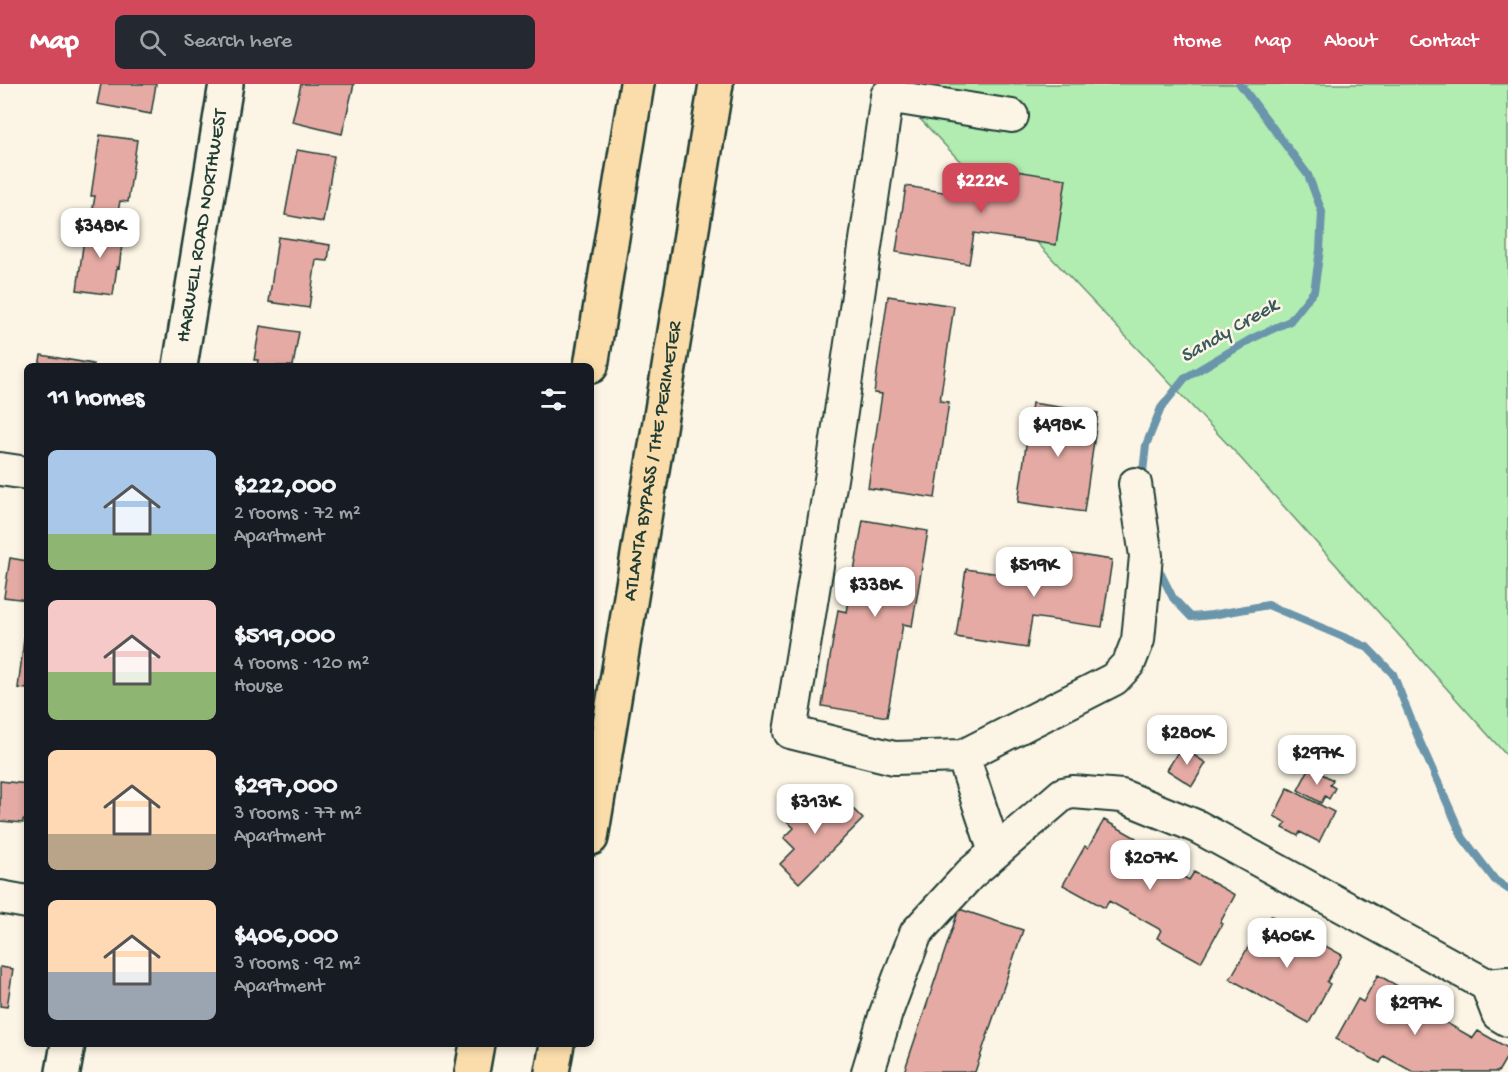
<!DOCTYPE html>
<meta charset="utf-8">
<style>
:root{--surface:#171b24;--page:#242831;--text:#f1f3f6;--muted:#9ea1a6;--accent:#d1495b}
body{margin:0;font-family:"Gochi Hand",sans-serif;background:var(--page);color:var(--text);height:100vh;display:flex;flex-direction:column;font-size:22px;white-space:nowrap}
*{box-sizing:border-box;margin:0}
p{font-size:20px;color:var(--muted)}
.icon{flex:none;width:33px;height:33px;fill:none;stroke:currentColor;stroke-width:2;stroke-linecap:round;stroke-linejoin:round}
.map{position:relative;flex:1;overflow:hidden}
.drawer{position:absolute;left:24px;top:279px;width:570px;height:684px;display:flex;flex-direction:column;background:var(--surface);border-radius:9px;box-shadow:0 3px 9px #0003}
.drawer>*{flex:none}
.price{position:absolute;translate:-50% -51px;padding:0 14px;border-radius:12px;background:#fff;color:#222;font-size:20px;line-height:39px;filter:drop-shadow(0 2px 3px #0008)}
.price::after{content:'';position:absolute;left:50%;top:36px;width:18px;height:14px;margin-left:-9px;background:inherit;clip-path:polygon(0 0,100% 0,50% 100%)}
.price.on{background:var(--accent);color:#fff}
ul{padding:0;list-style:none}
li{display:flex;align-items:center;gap:18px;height:150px;padding:0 24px}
li span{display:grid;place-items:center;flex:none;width:168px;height:120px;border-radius:9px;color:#555}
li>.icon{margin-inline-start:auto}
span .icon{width:72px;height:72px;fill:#fffc;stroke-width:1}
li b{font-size:26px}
h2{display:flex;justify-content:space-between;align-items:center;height:72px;padding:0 24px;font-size:26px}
header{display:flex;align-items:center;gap:36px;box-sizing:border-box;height:84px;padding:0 30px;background:var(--accent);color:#fff}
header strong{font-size:28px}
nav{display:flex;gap:33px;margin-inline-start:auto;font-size:21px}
.search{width:420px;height:54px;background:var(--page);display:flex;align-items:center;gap:15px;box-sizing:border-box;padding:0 21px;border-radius:9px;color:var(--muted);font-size:22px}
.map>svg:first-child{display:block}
</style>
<header>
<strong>Map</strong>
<div class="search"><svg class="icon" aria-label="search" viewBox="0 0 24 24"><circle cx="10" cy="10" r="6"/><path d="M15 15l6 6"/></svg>Search here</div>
<nav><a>Home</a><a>Map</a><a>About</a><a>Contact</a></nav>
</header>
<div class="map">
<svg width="1508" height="988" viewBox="0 0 1508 988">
<rect width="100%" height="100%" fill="#fcf5e5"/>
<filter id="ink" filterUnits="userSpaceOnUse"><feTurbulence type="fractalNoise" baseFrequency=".0167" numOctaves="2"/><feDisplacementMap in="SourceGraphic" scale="12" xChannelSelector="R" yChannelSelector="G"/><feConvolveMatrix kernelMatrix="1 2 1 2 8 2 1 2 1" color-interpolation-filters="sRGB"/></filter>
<g filter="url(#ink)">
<path fill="#b1ecb1" stroke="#689472" stroke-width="1.5" d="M887,0H1508V673L1236,369Z"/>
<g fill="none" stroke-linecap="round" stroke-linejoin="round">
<path stroke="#6b95ab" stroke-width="8" d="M1142,397L1146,361L1161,324L1185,294L1253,254L1290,237L1314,207L1320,166L1322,128L1308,91L1240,0
M1156,480L1173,514L1191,533L1212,531L1268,521L1367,563L1393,590L1420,658L1463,754L1495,796L1508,805"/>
</g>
<path fill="#e5aaa4" stroke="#1f3d34" stroke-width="1.5" d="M101,0H156L151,30L97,20Z
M301,0H354L342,50L292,38Z
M100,51L137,56L128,118L120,117L118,128L93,124L95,112H91Z
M297,66L334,72L323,138L285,131Z
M979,81L1066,95L1056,161L974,149L969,180L896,168L906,102L974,113Z
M86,140L124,145L119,184L117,183L113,211L77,206Z
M278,153L330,161L328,177L316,176L309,224L269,218Z
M888,212L954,222L940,317L949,318L935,414L868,404L882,310L874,309Z
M260,242L299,248L293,282H257L258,276H254Z
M41,271L93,280V282H39Z
M1032,319L1098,329L1084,428L1018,418Z
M863,436L928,447L912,542L903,540L887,633L822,622L838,526L847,528Z
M1040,465L1112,476L1102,543L1032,533L1027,564L956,553L966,485L1035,495Z
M10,474L27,477V516L4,513Z
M26,539L27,540V605L18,604Z
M1181,663L1206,679L1192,702L1167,686Z
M1310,683L1333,696L1330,701L1335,704L1329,715L1325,712L1321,719L1298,706Z
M0,697L27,700V736H23V739L0,737Z
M1288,704L1334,728L1319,758L1300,748L1298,752L1283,744L1286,739L1274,732Z
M797,714L806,723L812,718L817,723L820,719L826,725L832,718L844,729L851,723L863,735L799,799L780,780L795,765L784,754L794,744L780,730Z
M1104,736L1136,754L1130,763L1189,796L1194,788L1235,811L1220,839L1222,840L1201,878L1157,854L1161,846L1109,817L1105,824L1063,801L1085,762L1088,764Z
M959,825L1023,846L975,988H904Z
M1271,832L1342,871L1327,898L1330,900L1309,939L1230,895L1251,858L1255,859Z
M0,883L13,885L7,923L0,922Z
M1378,891L1410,909L1406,916L1473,954L1478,947L1508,964V971L1498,988H1413L1384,972L1380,979L1336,955L1358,915L1363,918Z"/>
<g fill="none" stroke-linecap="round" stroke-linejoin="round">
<g stroke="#1f3d34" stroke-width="36">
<path id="minor" d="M1012,32L887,12L833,383L790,648L894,674L963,672L1114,595L1129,579L1138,556L1146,472L1135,400
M0,385L27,389
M963,672L995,768
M0,813L27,818
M1487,901L1498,930L1508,936
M868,988L886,929L916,849L970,790L1063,710L1073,708L1122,712L1198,743L1487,901L1508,899"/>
</g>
<g stroke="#1f3d34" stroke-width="38">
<g id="tertiary">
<path id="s1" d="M180,282L226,0"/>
<path d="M63,988L68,960"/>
</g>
</g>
<g stroke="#1f3d34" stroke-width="38">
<g id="motorway">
<path d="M591,282L637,0"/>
<path id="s2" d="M591,754L716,0"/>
<path d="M472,988L477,960"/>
<path d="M552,988L557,960"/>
</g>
</g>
<use href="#minor" stroke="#fcf5e5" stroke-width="32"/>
<use href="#tertiary" stroke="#fcf5e5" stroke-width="33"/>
<use href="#motorway" stroke="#faddab" stroke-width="33"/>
</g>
</g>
<g text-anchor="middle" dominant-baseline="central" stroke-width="5" stroke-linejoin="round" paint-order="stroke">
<g font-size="20" fill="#1f3d34" stroke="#fcf5e5">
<text stroke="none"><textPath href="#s1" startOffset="142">HARWELL ROAD NORTHWEST</textPath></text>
<text stroke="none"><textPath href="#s2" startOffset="382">ATLANTA BYPASS / THE PERIMETER</textPath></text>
</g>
<g font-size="21" font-style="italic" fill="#385a5c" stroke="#fcf5e5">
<text transform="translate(1230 248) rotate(-30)">Sandy Creek</text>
</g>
</g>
</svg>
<b class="price on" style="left:981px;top:130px">$222K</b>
<b class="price" style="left:100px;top:175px">$348K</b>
<b class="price" style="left:1058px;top:374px">$498K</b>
<b class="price" style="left:1034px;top:514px">$519K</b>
<b class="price" style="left:875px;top:534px">$338K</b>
<b class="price" style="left:1187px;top:682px">$280K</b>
<b class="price" style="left:1317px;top:702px">$297K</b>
<b class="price" style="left:815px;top:751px">$313K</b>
<b class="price" style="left:1150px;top:807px">$207K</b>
<b class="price" style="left:1287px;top:885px">$406K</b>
<b class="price" style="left:1415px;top:952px">$297K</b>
<section class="drawer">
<h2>11 homes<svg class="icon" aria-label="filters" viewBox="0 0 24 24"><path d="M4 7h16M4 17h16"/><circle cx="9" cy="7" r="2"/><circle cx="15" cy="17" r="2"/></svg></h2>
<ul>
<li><span style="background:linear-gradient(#a9c7e8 70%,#8fb573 0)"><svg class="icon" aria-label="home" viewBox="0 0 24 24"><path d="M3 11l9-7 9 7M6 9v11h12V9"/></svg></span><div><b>$222,000</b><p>2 rooms · 72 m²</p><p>Apartment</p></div></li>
<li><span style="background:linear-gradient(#f6c9c9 60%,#8fb573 0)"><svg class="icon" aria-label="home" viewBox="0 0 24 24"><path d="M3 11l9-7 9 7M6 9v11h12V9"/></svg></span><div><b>$519,000</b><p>4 rooms · 120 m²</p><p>House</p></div></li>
<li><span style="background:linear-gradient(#ffd9b3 70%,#b9a48a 0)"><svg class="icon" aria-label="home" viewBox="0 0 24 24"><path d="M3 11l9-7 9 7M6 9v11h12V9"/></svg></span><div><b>$297,000</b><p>3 rooms · 77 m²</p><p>Apartment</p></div></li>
<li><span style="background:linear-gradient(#ffd9b3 60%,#9aa5b1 0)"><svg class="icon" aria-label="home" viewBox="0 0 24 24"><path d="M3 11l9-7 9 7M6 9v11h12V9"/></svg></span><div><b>$406,000</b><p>3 rooms · 92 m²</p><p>Apartment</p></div></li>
</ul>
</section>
</div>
